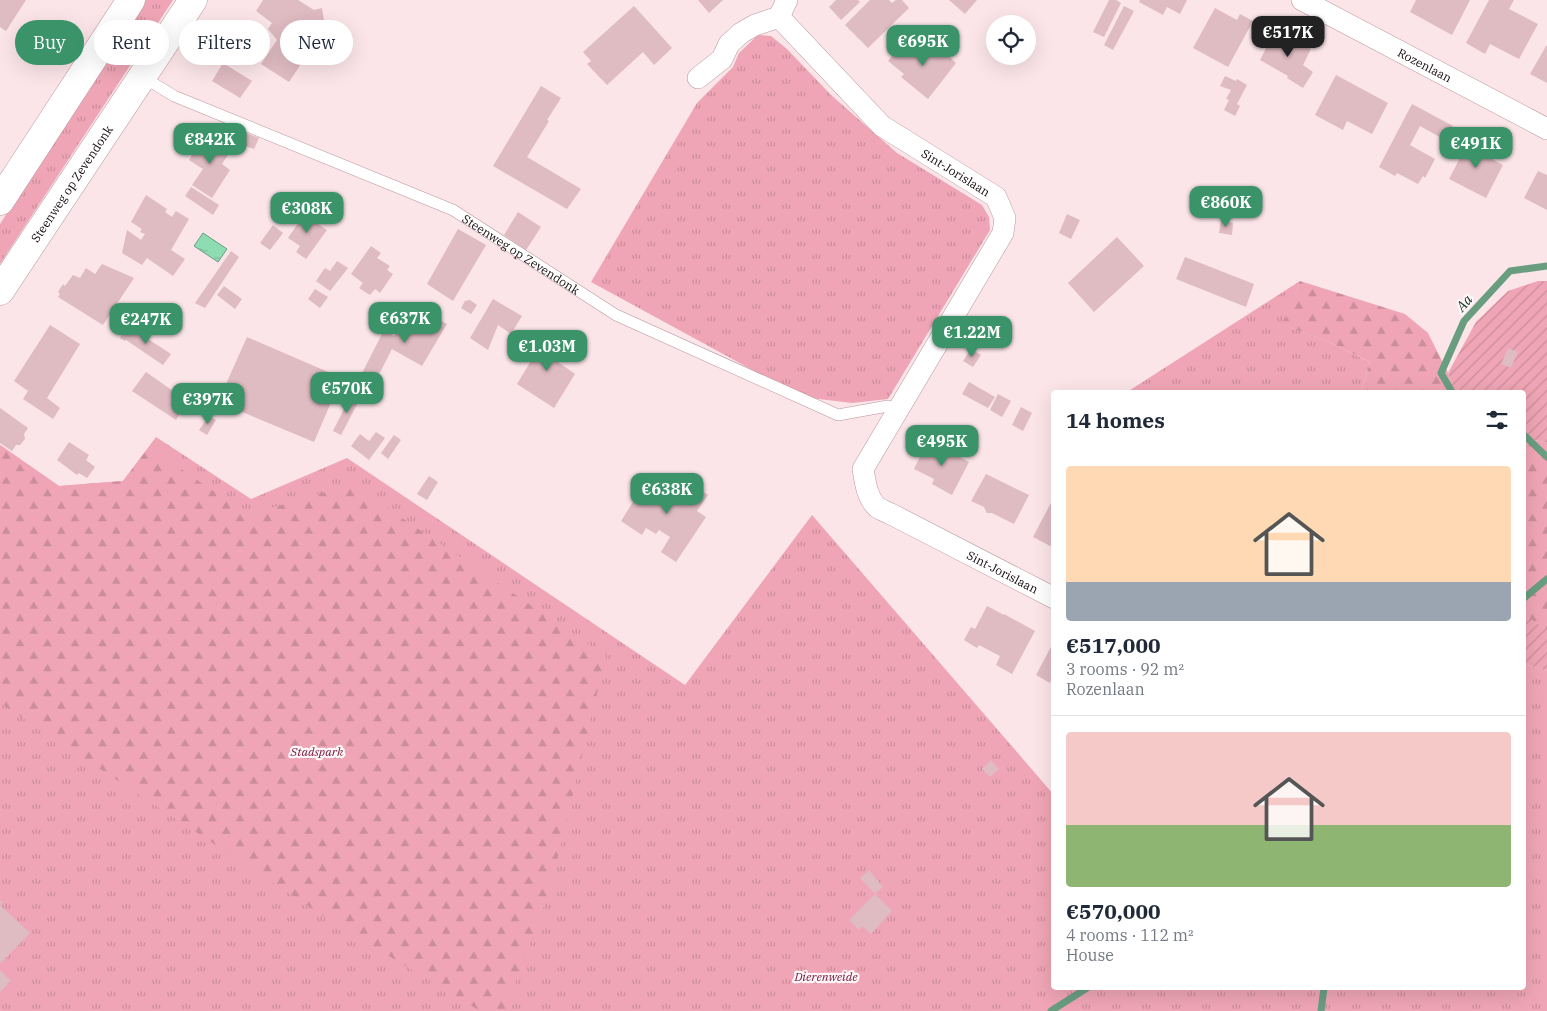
<!DOCTYPE html>
<meta charset="utf-8">
<style>
:root{--surface:#fff;--page:#f6f6f7;--text:#1f2937;--muted:#747a83;--line:#e0e1e3;--accent:#3b9469}
body{margin:0;font-family:"IBM Plex Serif",serif;background:var(--page);color:var(--text);height:100vh;display:flex;flex-direction:column;font-size:19px;white-space:nowrap}
*{box-sizing:border-box;margin:0}
p{font-size:16px;color:var(--muted)}
.icon{flex:none;width:28px;height:28px;fill:none;stroke:currentColor;stroke-width:2;stroke-linecap:round;stroke-linejoin:round}
.map{position:relative;flex:1;overflow:hidden}
.drawer{position:absolute;left:1051px;top:390px;width:475px;height:600px;display:flex;flex-direction:column;background:var(--surface);border-radius:5px;box-shadow:0 5px 20px #0002}
.drawer>*{flex:none}
.banner{position:absolute;left:15px;top:20px;width:475px;height:45px;display:flex;gap:10px}
.tools{position:absolute;left:986px;top:15px;display:grid;gap:10px}
.tools a{display:grid;place-items:center;width:50px;height:50px;border-radius:50%;background:var(--surface);box-shadow:0 5px 20px #0002;font-size:25px}
.price{position:absolute;translate:-50% -42px;padding:0 11px;border-radius:10px;background:var(--accent);color:#fff;font-size:16px;line-height:32px;filter:drop-shadow(0 1px 2px #0008)}
.price::after{content:'';position:absolute;left:50%;top:30px;width:15px;height:11px;margin-left:-8px;background:inherit;clip-path:polygon(0 0,100% 0,50% 100%)}
.price.selected{background:#222;color:#fff}
ul{padding:0;list-style:none}
li{display:grid;align-content:center;gap:10px;height:265px;padding:0 15px}
li+li{border-top:1px solid var(--line)}
li span{display:grid;place-items:center;height:155px;border-radius:5px;color:#555}
li>.icon{margin-inline-start:auto}
span .icon{width:90px;height:90px;fill:#fffc;stroke-width:1}
li b{font-size:21px}
h2{display:flex;justify-content:space-between;align-items:center;height:60px;padding:0 15px;font-size:21px}
.tag{padding:0 18px;border-radius:22px;background:var(--surface);box-shadow:0 5px 20px #0002;font-size:18px;line-height:45px}
.tag.selected{background:var(--accent);color:#fff}
.map>svg:first-child{display:block}
</style>
<div class="map">
<svg width="1547" height="1011" viewBox="0 0 1547 1011">
<defs>
<pattern id="grass-tufts" width="24" height="20" patternUnits="userSpaceOnUse" patternTransform="scale(1.25)"><rect width="24" height="20" fill="#efa5b5"/><path d="M3 7l-1-3M5 7V3M7 7l1-3M15 17l-1-3M17 17v-4M19 17l1-3" fill="none" stroke="#cc8d9a"/></pattern>
<pattern id="forest-firs" width="22" height="20" patternUnits="userSpaceOnUse" patternTransform="scale(1.25)"><rect width="22" height="20" fill="#efa5b5"/><path d="M5 1l3.5 6h-7zM16 11l3.5 6h-7z" fill="#cc8d9a"/></pattern>
<pattern id="garden-furrows" width="10" height="10" patternUnits="userSpaceOnUse" patternTransform="scale(1.25)"><rect width="10" height="10" fill="#efa5b5"/><path d="M-1 1l2-2M0 10L10 0M9 11l2-2" fill="none" stroke="#cc8d9a"/></pattern>
<pattern id="water-ripples" width="26" height="14" patternUnits="userSpaceOnUse" patternTransform="scale(1.25)"><rect width="26" height="14" fill="#8eddb2"/><path d="M2 4q2-2 4 0t4 0M15 11q2-2 4 0t4 0" fill="none" stroke="#7abc98"/></pattern>
</defs>
<rect width="100%" height="100%" fill="#fbe5e9"/>
<path fill="url(#grass-tufts)" d="M146,0H173L0,264V224Z
M758,35L771,36L787,49L831,95L897,153L982,205L989,217L990,230L888,399L852,403L802,397L591,282L697,103L733,67L739,53Z
M1300,281L1284,325L1327,341L1370,362L1361,392H1127Z
M156,437L251,499L347,458L685,685L812,515L1054,795V988H1524V664L1547,671V1011H0V445L59,486L123,481Z"/>
<path fill="url(#forest-firs)" d="M1300,281L1405,314L1428,333L1448,373L1454,391L1456,392H1361L1370,362L1327,341L1283,325Z
M1524,435L1531,439L1547,443V630L1526,617L1524,618Z
M0,445L59,486L123,481L149,447L248,515L352,484L606,656L550,890L505,1011H480L328,919L0,703Z"/>
<path fill="url(#garden-furrows)" d="M1538,281H1547V443L1531,439L1524,435V392H1456L1454,391L1448,373L1476,322L1508,291Z
M1526,616L1547,630V671L1524,664V618Z"/>
<path fill="url(#water-ripples)" stroke="#699d80" d="M203,233L227,249L218,262L194,246Z"/>
<g fill="none" stroke-linecap="round" stroke-linejoin="round">
<path stroke="#699d80" stroke-width="7" d="M1452,392L1441,373L1464,321L1510,271L1547,266
M1524,435L1547,457
M1524,598L1547,579
M1051,1011L1087,988
M1321,1011L1324,988"/>
</g>
<path fill="#dfbbc2" d="M0,0H26L6,31L0,27Z
M263,0H298L314,10L322,8L326,32L321,34L289,82L261,64L277,40L268,29L272,23L256,11Z
M698,0H723L709,13Z
M836,0H858L860,2L841,20L829,7Z
M870,0H889L892,3L896,0H902L909,8L868,48L845,25Z
M949,0H977L965,14Z
M1109,0H1116L1121,3L1104,37L1093,32Z
M1140,0H1187L1180,14L1167,7L1163,15L1139,2Z
M1416,0H1470L1452,35L1410,12Z
M1489,0H1514L1509,9L1538,24L1519,59L1490,44L1485,54L1466,43Z
M634,6L672,48L654,65L643,52L607,85L587,64L591,61L583,52Z
M1124,6L1134,11L1113,50L1104,45Z
M1215,8L1237,20L1240,14L1253,21L1228,67L1193,48Z
M1275,31L1311,49L1303,65L1313,72L1303,88L1287,78L1288,76L1260,60Z
M931,39L956,63L928,99L901,77L904,74L888,61L901,45L917,57Z
M1546,46H1547V83L1530,74Z
M223,63L252,81L240,98L212,81Z
M1336,75L1388,103L1372,134L1347,121L1343,130L1315,115Z
M1225,76L1236,81L1237,79L1247,85L1237,104L1240,106L1235,116L1224,110L1229,100L1226,99L1231,90L1220,86Z
M541,86L561,98L547,120L549,121L527,157L581,189L567,209L493,166Z
M1412,104L1453,126L1445,140L1420,126L1410,145L1435,159L1425,178L1423,176L1418,184L1397,173L1395,176L1379,167Z
M238,130L259,138L254,149L233,142Z
M205,134L231,150L222,164L230,170L212,198L192,185L203,169L189,160Z
M1472,135L1485,141L1479,152L1503,165L1486,198L1449,179Z
M1538,171L1547,175V210L1524,198Z
M191,187L219,205L213,215L185,196Z
M146,195L167,209L165,212L172,217L176,211L189,219L171,250L185,259L173,276L147,258L142,265L122,253L127,230L141,240L145,234L140,232L142,229L131,222Z
M307,210L317,218L315,222L327,230L306,259L296,252L300,246L288,238Z
M518,212L541,227L526,250L504,235Z
M1067,214L1080,220L1071,239L1059,233Z
M1221,220L1233,223L1232,235L1219,233Z
M273,225L283,233L270,250L260,243Z
M458,229L486,245L453,301L427,284Z
M1117,237L1144,266L1094,312L1068,283Z
M371,246L381,253L377,258L390,266L387,270L393,274L380,293L375,289L370,295L359,288L363,283L351,274Z
M231,251L239,257L205,308L195,303Z
M1185,257L1254,284L1246,307L1176,279Z
M337,261L348,268L330,291L316,281L325,268L330,271Z
M102,264L134,278L103,325L58,297L60,294L58,292L63,284L65,286L73,275L80,278L86,268L95,274Z
M224,286L242,299L235,309L217,295Z
M315,289L328,297L320,308L308,299Z
M493,299L522,316L511,334L498,325L488,350L470,338Z
M470,300L477,305L471,314L461,308L465,301Z
M413,305L447,324L422,366L392,349L371,390L357,383L384,330L394,336Z
M50,325L80,344L47,398L60,408L53,419L23,399L28,391L14,381Z
M128,326L171,354L163,365L126,340L125,341L120,338Z
M548,333L568,345L558,362L575,374L554,408L517,384Z
M247,337L342,378L341,381L345,382L339,395L335,393L314,442L218,402Z
M1508,348L1518,352L1511,368L1501,364Z
M971,349L981,355L973,367L963,361Z
M146,372L193,405L186,415L181,412L176,420L132,391Z
M969,382L995,397L988,408L962,394Z
M352,393L361,397L341,435L333,431Z
M998,394L1011,401L1002,417L990,410Z
M1021,407L1032,413L1023,431L1012,425Z
M0,408L28,428L24,434L25,439L20,445H16L12,451L0,443Z
M209,416L216,420L207,435L199,430Z
M376,432L385,438L369,460L351,446L360,434L369,441Z
M394,435L401,440L388,459L381,453Z
M928,440L969,462L952,495L932,484L934,479L914,469Z
M69,442L89,455L86,460L95,467L87,478L79,473L77,475L57,460Z
M645,473L660,483L655,490L673,502L687,481L708,495L697,511L706,517L676,562L661,552L670,537L659,530L656,534L646,528L642,535L621,521L638,494L634,491Z
M986,474L1029,495L1014,524L992,513H987L984,507L971,501Z
M429,476L438,482L427,500L417,494Z
M1054,497V544L1052,547L1033,537Z
M987,606L1004,615V614L1035,631L1012,674L996,665L1000,656L979,645L977,648L964,640L971,627L975,629Z
M1054,641V683L1050,681V683L1036,675Z
M991,760L999,769L990,777L982,769Z
M869,870L883,887L875,894L860,878Z
M875,894L892,911L871,934L862,926L859,930L849,920Z
M0,900L3,902L0,905L30,933L0,964Z
M0,970L11,981L0,992Z"/>
<g fill="none" stroke-linecap="round" stroke-linejoin="round">
<g stroke="#b7959b" stroke-width="12">
<g id="service">
<path id="s1" d="M143,77L174,96L453,210L616,315L838,415L888,406L897,410"/>
</g>
</g>
<g stroke="#b7959b" stroke-width="22">
<g id="minor">
<path id="s2" d="M787,0L779,17L882,126L996,197L1005,218L1003,233L863,469C865,481 867,498 877,507C881,510 887,512 891,514L1054,598"/>
<path id="s3" d="M1302,0L1547,129"/>
<path d="M698,78L722,59L729,44L741,33L755,25L779,17"/>
</g>
</g>
<g stroke="#b7959b" stroke-width="29">
<g id="primary">
<path d="M0,201L131,0"/>
<path id="s4" d="M0,291L193,0"/>
</g>
</g>
<use href="#service" stroke="#fff" stroke-width="11"/>
<use href="#minor" stroke="#fff" stroke-width="21"/>
<use href="#primary" stroke="#fff" stroke-width="28"/>
</g>
<g text-anchor="middle" dominant-baseline="central" stroke-width="4.5" stroke-linejoin="round" paint-order="stroke">
<g font-size="12" fill="#14090b" stroke="#fef6f8">
<text stroke="none"><textPath href="#s3" startOffset="139">Rozenlaan</textPath></text>
<text stroke="none"><textPath href="#s2" startOffset="256">Sint-Jorislaan</textPath></text>
<text stroke="none"><textPath href="#s4" startOffset="129">Steenweg op Zevendonk</textPath></text>
<text stroke="none"><textPath href="#s1" startOffset="419">Steenweg op Zevendonk</textPath></text>
<text stroke="none"><textPath href="#s2" startOffset="798">Sint-Jorislaan</textPath></text>
</g>
<g font-size="12" font-style="italic" fill="#731536" stroke="#fef6f8">
<text x="317" y="751">Stadspark</text>
<text x="826" y="976">Dierenweide</text>
</g>
<g font-size="14" font-style="italic" fill="#0d3120" stroke="#fef6f8">
<text transform="translate(1464 303) rotate(-49)">Aa</text>
</g>
</g>
</svg>
<div class="tools">
<a><svg class="icon" aria-label="locate" viewBox="0 0 24 24"><circle cx="12" cy="12" r="6"/><path d="M12 2v4M12 18v4M2 12h4M18 12h4"/></svg></a>
</div>
<b class="price selected" style="left:1288px;top:58px">€517K</b>
<b class="price" style="left:923px;top:67px">€695K</b>
<b class="price" style="left:210px;top:165px">€842K</b>
<b class="price" style="left:1476px;top:169px">€491K</b>
<b class="price" style="left:1226px;top:228px">€860K</b>
<b class="price" style="left:307px;top:234px">€308K</b>
<b class="price" style="left:405px;top:344px">€637K</b>
<b class="price" style="left:146px;top:345px">€247K</b>
<b class="price" style="left:972px;top:358px">€1.22M</b>
<b class="price" style="left:547px;top:372px">€1.03M</b>
<b class="price" style="left:347px;top:414px">€570K</b>
<b class="price" style="left:208px;top:425px">€397K</b>
<b class="price" style="left:942px;top:467px">€495K</b>
<b class="price" style="left:667px;top:515px">€638K</b>
<div class="banner">
<a class="tag selected">Buy</a>
<a class="tag">Rent</a>
<a class="tag">Filters</a>
<a class="tag">New</a>
</div>
<section class="drawer">
<h2>14 homes<svg class="icon" aria-label="filters" viewBox="0 0 24 24"><path d="M4 7h16M4 17h16"/><circle cx="9" cy="7" r="2"/><circle cx="15" cy="17" r="2"/></svg></h2>
<ul>
<li><span style="background:linear-gradient(#ffd9b3 75%,#9aa5b1 0)"><svg class="icon" aria-label="home" viewBox="0 0 24 24"><path d="M3 11l9-7 9 7M6 9v11h12V9"/></svg></span><div><b>€517,000</b><p>3 rooms · 92 m²</p><p>Rozenlaan</p></div></li>
<li><span style="background:linear-gradient(#f6c9c9 60%,#8fb573 0)"><svg class="icon" aria-label="home" viewBox="0 0 24 24"><path d="M3 11l9-7 9 7M6 9v11h12V9"/></svg></span><div><b>€570,000</b><p>4 rooms · 112 m²</p><p>House</p></div></li>
</ul>
</section>
</div>
